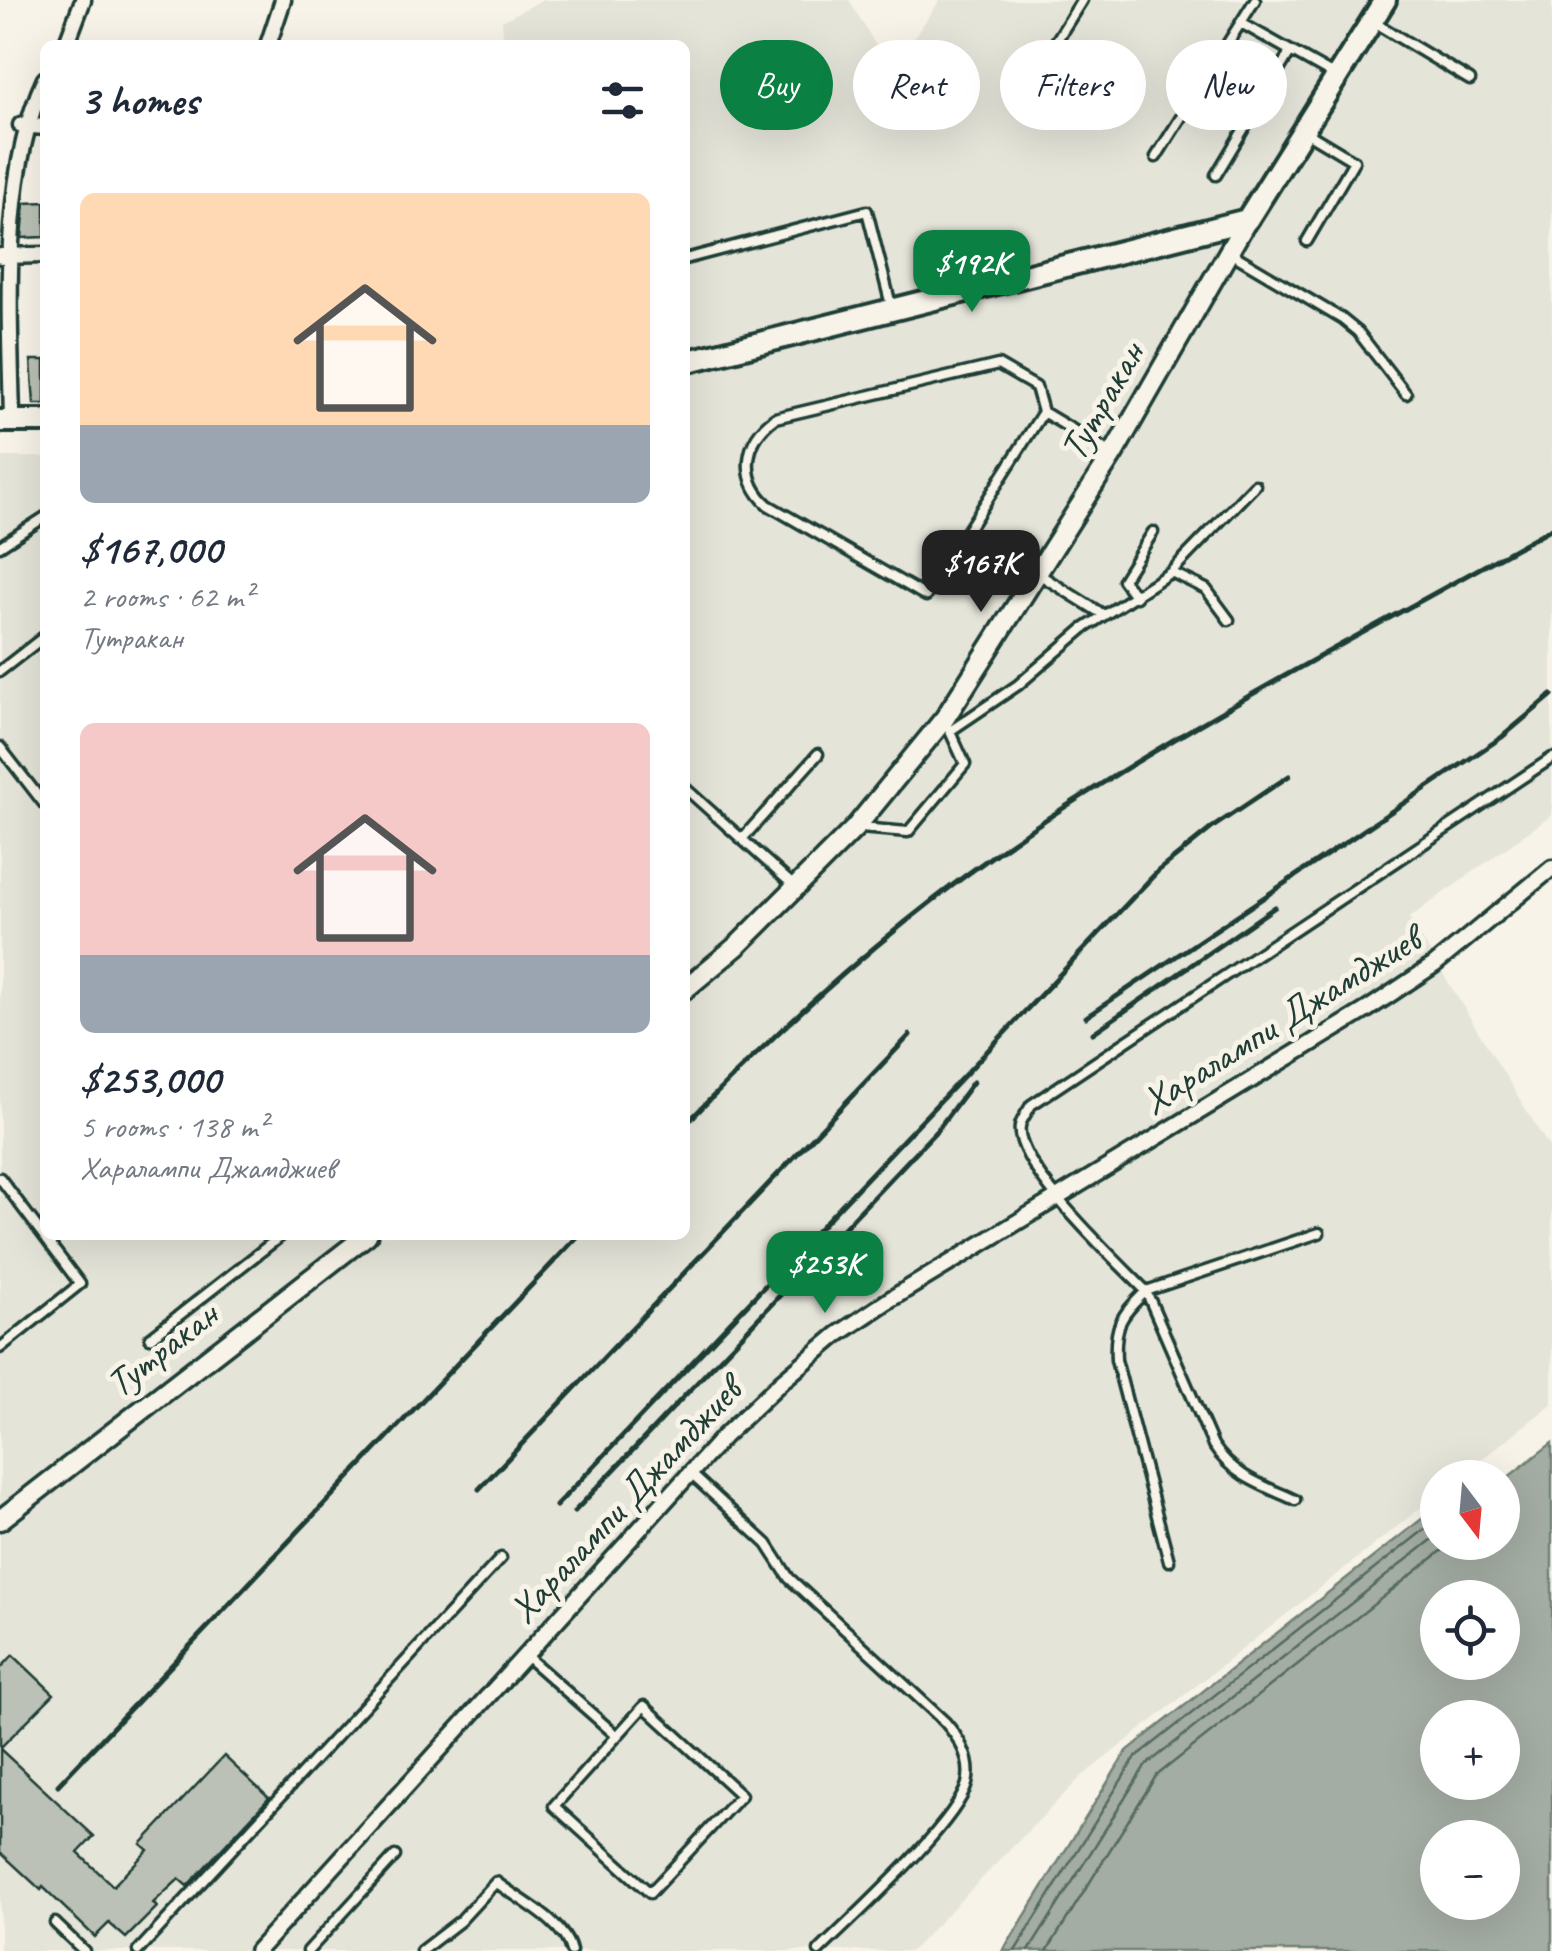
<!DOCTYPE html>
<meta charset="utf-8">
<style>
:root{--surface:#fff;--page:#f2f2f3;--text:#1f2937;--muted:#747a83;--accent:#0b8043}
body{margin:0;font-family:Caveat,sans-serif;background:var(--page);color:var(--text);height:100vh;display:flex;flex-direction:column;font-size:38px;white-space:nowrap}
*{box-sizing:border-box;margin:0}
p{font-size:32px;color:var(--muted)}
.icon{flex:none;width:55px;height:55px;fill:none;stroke:currentColor;stroke-width:2;stroke-linecap:round;stroke-linejoin:round}
.map{position:relative;flex:1;overflow:hidden}
.panel{position:absolute;left:40px;top:40px;width:650px;height:1200px;display:flex;flex-direction:column;background:var(--surface);border-radius:15px;box-shadow:0 10px 40px #0002}
.panel>*{flex:none}
.guide{position:absolute;left:720px;top:40px;width:680px;height:90px;display:flex;gap:20px}
.needle{width:65px;rotate:164deg}
.tools{position:absolute;left:1420px;top:1460px;display:grid;gap:20px}
.tools a{display:grid;place-items:center;width:100px;height:100px;border-radius:50%;background:var(--surface);box-shadow:0 10px 40px #0002;font-size:50px}
.price{position:absolute;translate:-50% -85px;padding:0 22px;border-radius:20px;background:var(--accent);color:#fff;font-size:32px;line-height:65px;filter:drop-shadow(0 2px 5px #0008)}
.price::after{content:'';position:absolute;left:50%;top:60px;width:30px;height:22px;margin-left:-15px;background:inherit;clip-path:polygon(0 0,100% 0,50% 100%)}
.price.selected{background:#222;color:#fff}
ul{padding:0;list-style:none}
li{display:grid;align-content:center;gap:20px;height:530px;padding:0 40px}
li span{display:grid;place-items:center;height:310px;border-radius:15px;color:#555}
li>.icon{margin-inline-start:auto}
span .icon{width:180px;height:180px;fill:#fffc;stroke-width:1}
li b{font-size:42px}
h2{display:flex;justify-content:space-between;align-items:center;height:120px;padding:0 40px;font-size:42px}
.tag{padding:0 35px;border-radius:45px;background:var(--surface);box-shadow:0 10px 40px #0002;font-size:35px;line-height:90px}
.tag.selected{background:var(--accent);color:#fff}
.map>svg:first-child{display:block}
</style>
<div class="map">
<svg width="1552" height="1951" viewBox="0 0 1552 1951">
<rect width="100%" height="100%" fill="#f7f3e8"/>
<filter id="ink" filterUnits="userSpaceOnUse"><feTurbulence type="fractalNoise" baseFrequency=".01" numOctaves="2"/><feDisplacementMap in="SourceGraphic" scale="20" xChannelSelector="R" yChannelSelector="G"/><feConvolveMatrix kernelMatrix="1 2 1 2 8 2 1 2 1" color-interpolation-filters="sRGB"/></filter>
<g filter="url(#ink)">
<path fill="#e5e4d9" d="M542,0H849L891,71L940,0H1552V815L1409,918L1552,1152V1404L1459,1477L1438,1478L1437,1495L1081,1777L911,1951H0V457H45V1235H685V45H504L502,21Z"/>
<path fill="#a4ada3" stroke="#6f8077" stroke-width="2.5" fill-rule="evenodd" d="M1552,1443V1951H1003L1127,1751L1437,1507L1438,1542H1502L1503,1481ZM1438,1598H1502V1662H1438ZM1438,1718H1502V1782H1438ZM1438,1838H1502V1902H1438Z"/>
<g fill="none" stroke-linecap="round" stroke-linejoin="round">
<path stroke="#546a60" stroke-width="2.5" d="M1015,1951L1135,1758L1438,1519
M1029,1951L1145,1766L1438,1535
M1047,1951L1156,1776L1453,1542"/>
</g>
<path fill="#bbc1b6" stroke="#1f3d34" stroke-width="2.5" d="M45,202V237L22,238L25,203Z
M31,360H45V404H34Z
M13,1655L54,1694L0,1748V1669Z
M0,1749L94,1836L78,1853L113,1886L148,1850L141,1844L224,1756L269,1798L187,1886L179,1879L153,1903L157,1907L126,1938L109,1923L95,1937L43,1887L41,1890L0,1852Z"/>
<g fill="none" stroke-linecap="round" stroke-linejoin="round">
<g stroke="#1f3d34" stroke-width="15">
<path id="service" d="M1241,23L1337,77
M1375,23L1470,80
M1045,59L1082,0
M1304,131L1354,161L1307,241
M1156,157L1255,0
M1216,175L1290,52
M1229,252L1342,319L1358,332L1406,394
M685,259L867,211L892,309
M1043,412L1036,387L998,365L775,418C744,440 739,479 768,505L926,596L1043,412L1113,454
M0,546L45,517
M1171,572L1206,589L1229,620
M1037,573L1104,615
M1136,597L1123,580L1153,532
M0,671L45,636
M950,731L1018,685L1083,629L1171,572L1255,485
M0,747L45,805
M685,788L793,885
M860,828L908,832L965,764L949,729
M742,839L818,754
M0,1178L80,1284L0,1348
M1319,1233L1146,1291C1118,1262 1013,1165 1020,1126C1021,1120 1028,1111 1031,1105L1552,758
M150,1338L282,1235
M690,1473L767,1544L789,1578L945,1722C959,1738 973,1761 967,1784C956,1824 853,1917 819,1951
M1169,1561L1116,1360C1114,1324 1121,1316 1146,1291L1213,1445C1233,1476 1262,1485 1295,1500
M525,1655L617,1736L644,1706L741,1795L650,1893L554,1806L617,1736
M55,1923L84,1951
M138,1951L501,1558
M308,1951L395,1856
M421,1951L460,1921L496,1882C519,1900 565,1922 571,1951"/>
</g>
<g stroke="#1f3d34" stroke-width="21">
<path id="minor" d="M66,45L83,0
M268,45L283,0
M21,125L45,127
M1,256L45,255
M12,421C10,313 0,175 45,79
M257,1951L723,1437L781,1382L837,1335L889,1300L1368,1009L1434,965L1552,868"/>
</g>
<g stroke="#1f3d34" stroke-width="25">
<path id="tertiary" d="M685,989L738,945L855,828L945,718L1113,454L1247,220
M0,1520L367,1235"/>
</g>
<g stroke="#1f3d34" stroke-width="28">
<path id="secondary" d="M685,362L1247,220L1385,0
M0,421H45"/>
</g>
<use href="#service" stroke="#f7f3e8" stroke-width="8"/>
<use href="#minor" stroke="#f7f3e8" stroke-width="14"/>
<use href="#tertiary" stroke="#f7f3e8" stroke-width="18"/>
<use href="#secondary" stroke="#f7f3e8" stroke-width="20"/>
<path stroke="#1f3d34" stroke-width="5" d="M1086,1017L1502,737L1552,695
M1093,1033L1275,907
M685,1125C795,1011 915,905 1048,818C1209,712 1384,623 1552,528
M479,1489L910,1035
M556,1506L1158,871L1213,827L1289,776
M574,1512L938,1129L973,1082
M58,1785L579,1235"/>
</g>
</g>
<g text-anchor="middle" dominant-baseline="central" stroke-width="10" stroke-linejoin="round" paint-order="stroke">
<g font-size="40" fill="#1f3d34" stroke="#f7f3e8">
<text transform="translate(1102 401) rotate(-60)">Тутракан</text>
<text transform="translate(1281 1020) rotate(-32)">Харалампи Джамджиев</text>
<text transform="translate(162 1349) rotate(-38)">Тутракан</text>
<text transform="translate(625 1500) rotate(-47)">Харалампи Джамджиев</text>
</g>
</g>
</svg>
<div class="tools">
<a><svg class="needle" viewBox="-14 -14 28 28"><path d="M0-13l5 13h-10z" fill="#e53935"/><path d="M0 13l5-13h-10z" fill="#747a83"/></svg></a>
<a><svg class="icon" aria-label="locate" viewBox="0 0 24 24"><circle cx="12" cy="12" r="6"/><path d="M12 2v4M12 18v4M2 12h4M18 12h4"/></svg></a>
<a>+</a>
<a>−</a>
</div>
<b class="price" style="left:972px;top:315px">$192K</b>
<b class="price selected" style="left:981px;top:615px">$167K</b>
<b class="price" style="left:825px;top:1316px">$253K</b>
<div class="guide">
<a class="tag selected">Buy</a>
<a class="tag">Rent</a>
<a class="tag">Filters</a>
<a class="tag">New</a>
</div>
<section class="panel">
<h2>3 homes<svg class="icon" aria-label="filters" viewBox="0 0 24 24"><path d="M4 7h16M4 17h16"/><circle cx="9" cy="7" r="2"/><circle cx="15" cy="17" r="2"/></svg></h2>
<ul>
<li><span style="background:linear-gradient(#ffd9b3 75%,#9aa5b1 0)"><svg class="icon" aria-label="home" viewBox="0 0 24 24"><path d="M3 11l9-7 9 7M6 9v11h12V9"/></svg></span><div><b>$167,000</b><p>2 rooms · 62 m²</p><p>Тутракан</p></div></li>
<li><span style="background:linear-gradient(#f6c9c9 75%,#9aa5b1 0)"><svg class="icon" aria-label="home" viewBox="0 0 24 24"><path d="M3 11l9-7 9 7M6 9v11h12V9"/></svg></span><div><b>$253,000</b><p>5 rooms · 138 m²</p><p>Харалампи Джамджиев</p></div></li>
</ul>
</section>
</div>
